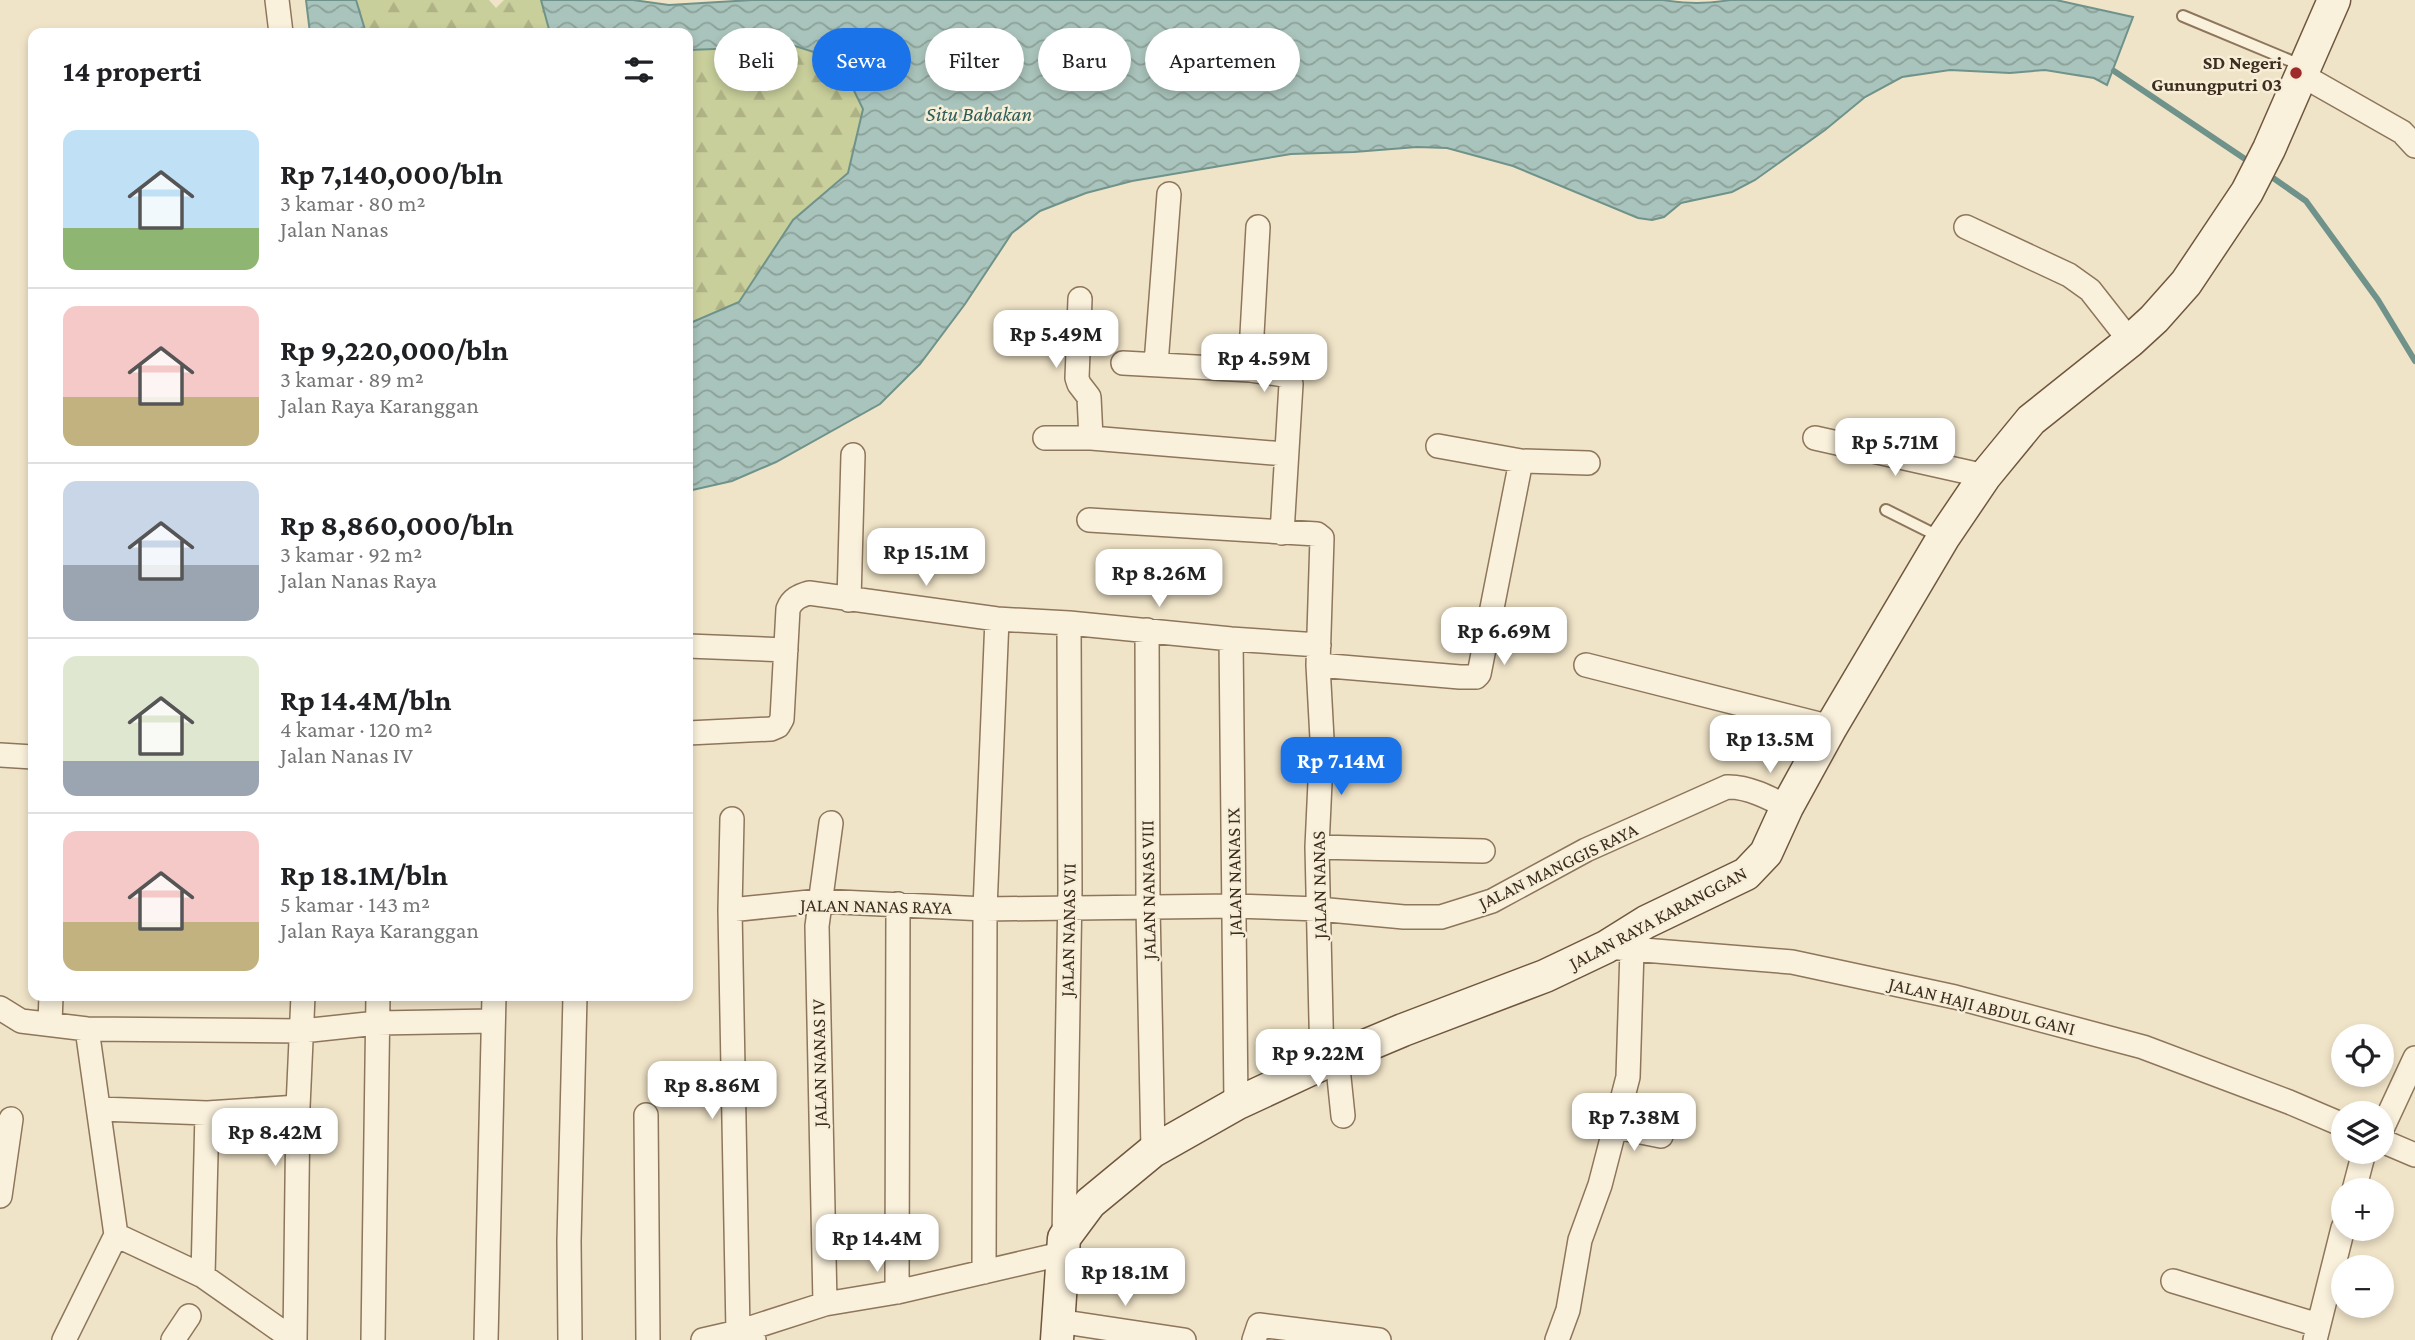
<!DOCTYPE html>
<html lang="id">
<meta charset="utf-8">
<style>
:root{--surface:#fff;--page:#f2f2f2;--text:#202124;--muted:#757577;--line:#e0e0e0;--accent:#1a73e8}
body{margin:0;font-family:"Crimson Pro",serif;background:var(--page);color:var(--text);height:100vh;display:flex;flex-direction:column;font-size:26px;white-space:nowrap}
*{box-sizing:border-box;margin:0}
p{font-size:23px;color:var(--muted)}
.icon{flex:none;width:38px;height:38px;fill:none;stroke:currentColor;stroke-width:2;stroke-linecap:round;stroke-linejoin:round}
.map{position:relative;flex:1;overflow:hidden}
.details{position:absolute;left:28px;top:28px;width:665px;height:973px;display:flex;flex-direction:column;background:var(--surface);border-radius:14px;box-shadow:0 4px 10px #0003}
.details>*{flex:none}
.hud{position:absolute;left:714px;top:28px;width:665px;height:63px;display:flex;gap:14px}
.fabs{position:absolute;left:2331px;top:1024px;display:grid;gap:14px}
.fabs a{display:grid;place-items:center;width:63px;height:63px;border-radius:50%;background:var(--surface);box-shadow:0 4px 10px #0003;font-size:35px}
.price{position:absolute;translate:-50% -60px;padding:0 16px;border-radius:14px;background:#fff;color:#222;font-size:23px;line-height:46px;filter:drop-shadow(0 2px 4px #0008)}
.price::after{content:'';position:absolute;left:50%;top:42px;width:21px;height:16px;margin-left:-10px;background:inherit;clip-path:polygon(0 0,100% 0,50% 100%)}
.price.on{background:var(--accent);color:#fff}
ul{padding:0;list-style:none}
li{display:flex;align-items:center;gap:21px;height:175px;padding:0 35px}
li+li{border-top:2px solid var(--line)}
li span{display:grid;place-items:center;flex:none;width:196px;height:140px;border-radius:14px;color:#555}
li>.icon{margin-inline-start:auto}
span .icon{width:84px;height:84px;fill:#fffc;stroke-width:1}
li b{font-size:30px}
h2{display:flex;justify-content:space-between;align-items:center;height:84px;padding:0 35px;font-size:30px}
.tag{padding:0 24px;border-radius:32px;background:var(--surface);box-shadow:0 4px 10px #0003;font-size:24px;line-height:63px}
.tag.on{background:var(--accent);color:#fff}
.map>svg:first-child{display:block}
</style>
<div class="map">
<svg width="2415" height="1340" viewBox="0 0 2415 1340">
<defs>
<pattern id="forest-firs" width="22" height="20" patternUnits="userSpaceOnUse" patternTransform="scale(1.75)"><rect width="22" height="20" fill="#c9cf9b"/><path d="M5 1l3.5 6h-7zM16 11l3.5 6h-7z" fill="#aeb285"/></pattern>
<pattern id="water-waves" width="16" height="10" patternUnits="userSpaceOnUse" patternTransform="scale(1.75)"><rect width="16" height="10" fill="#a9c4bc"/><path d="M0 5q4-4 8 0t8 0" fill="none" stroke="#8ba098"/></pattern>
</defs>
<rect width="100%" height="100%" fill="#f0e4c8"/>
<path fill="url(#forest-firs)" d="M356,0H489L496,8L504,0H541L550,33H366Z
M795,46L839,61L863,110L848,173L793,221L739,302L688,324V50Z"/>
<path fill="url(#water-waves)" stroke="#6f938a" stroke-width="2" d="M306,0H356L366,33H310Z
M541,0H633L669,5L752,0H1663C1686,4 1707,4 1730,0H2056L2133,17L2107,85L2094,78L2045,70L2010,73L1950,70L1902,77L1865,97L1825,130L1755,180L1732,192L1681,203L1664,217L1652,220L1638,218L1513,166L1447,148L1417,147L1354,152L1291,154L1132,181L1086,193L1040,211L1012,233L965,304L920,364L880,404L776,462L732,481L688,491V324L739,302L793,220L848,173L863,109L839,60L795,46L688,50V33H550Z"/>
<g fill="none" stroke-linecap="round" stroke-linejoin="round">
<path stroke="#6f938a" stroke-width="6" d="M2114,71L2251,163
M2266,173L2306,201L2378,300L2415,361"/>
<g stroke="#8d765c" stroke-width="14">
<path id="lane" d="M2183,16L2303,66
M1886,510L1940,537"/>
</g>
<g stroke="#8d765c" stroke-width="26">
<path id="street" d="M277,0L281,33
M2300,74L2402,132L2415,146
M1966,227L2069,275L2090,290L2130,341
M1080,299L1077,378L1079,384L1089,397L1091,438
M1123,363L1250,370L1284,375L1289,378L1291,384L1282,533
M1156,364L1169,194
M1250,370L1258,227
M1045,438H1091L1285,454
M1815,438L1985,476
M1438,446L1521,461L1588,463
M1089,520L1317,534L1322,538L1318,665L1322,739L1317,847L1322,1064
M849,600L853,455
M1147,630L1148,906L1153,1151
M1231,639L1236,1104
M688,646L786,650
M1318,665L1460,677H1476L1479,674L1521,461
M1586,665L1831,727
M688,733L771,729L778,726L782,719L788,609C792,599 799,596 809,593L997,619L1069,623L1231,639L1319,645
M0,755L33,757
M732,819L730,910L738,1332L754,1340
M1317,847L1483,851
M730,910L819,901L985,909L1235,906L1318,909L1404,917H1441L1492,901L1586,850L1727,787C1747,786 1770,798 1787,807
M1606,947L1792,962L1955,997L2143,1047L2289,1102L2343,1125
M0,1008L21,1021L87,1029L302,1031L377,1023L493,1021
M50,1023L51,996
M87,1029L116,1235L203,1276L294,1340
M1337,1058L1343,1116
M100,1109L207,1113L298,1107
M646,1115L648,1340
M1616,1127L1661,1136
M2382,1129L2415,1058
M2382,1141L2415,1155
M2354,1190L2364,1152
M0,1196L11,1119
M1064,1238L1070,890L1069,623
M984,1272L985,909L997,619
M203,1276L207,1113
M2173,1281L2318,1325
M897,1292L898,904
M825,1304L817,926L831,823
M1058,1321L1184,1340
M64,1340L116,1235
M173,1340L189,1316
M295,1340L298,1107L303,996
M373,1340L378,996
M486,1340L494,996
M570,1340L569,1241L575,996
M703,1340L738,1332L825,1304L897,1292L1061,1254
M1254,1340L1259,1325L1379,1340
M1557,1340L1568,1310L1580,1240L1600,1185L1628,1077L1632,950
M2315,1340L2343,1228"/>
</g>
<g stroke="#6f573f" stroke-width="35">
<path id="secondary" d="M1057,1340L1064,1238L1090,1203L1153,1151L1236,1104L1322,1064L1403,1030L1545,976L1606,947L1646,922L1746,874L1766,853L1787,807L1831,727L1943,538L1985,476L2031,420L2130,341L2154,319L2186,283L2247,192L2269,149L2334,0"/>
</g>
<use href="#lane" stroke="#faf1dc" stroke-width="10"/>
<use href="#street" stroke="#faf1dc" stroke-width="23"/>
<use href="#secondary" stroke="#faf1dc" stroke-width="32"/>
</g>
<circle fill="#9e2a2b" stroke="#f7eed8" stroke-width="2.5" cx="2296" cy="73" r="7"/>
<g text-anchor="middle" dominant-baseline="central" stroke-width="5" stroke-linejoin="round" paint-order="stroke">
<g font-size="19" font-weight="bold" fill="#3d2e20" stroke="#f7eed8" text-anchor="end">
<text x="2282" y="62">SD Negeri<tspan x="2282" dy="22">Gunungputri 03</tspan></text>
</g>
<g font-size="19" fill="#3d2e20" stroke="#f7eed8">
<text transform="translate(1558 866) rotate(-26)">JALAN MANGGIS RAYA</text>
<text transform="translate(1234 872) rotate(-91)">JALAN NANAS IX</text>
<text transform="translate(1319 885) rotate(-91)">JALAN NANAS</text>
<text transform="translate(1148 890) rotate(-91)">JALAN NANAS VIII</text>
<text transform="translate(876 906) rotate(1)">JALAN NANAS RAYA</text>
<text transform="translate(1658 918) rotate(-28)">JALAN RAYA KARANGGAN</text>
<text transform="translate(1068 930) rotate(-89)">JALAN NANAS VII</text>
<text transform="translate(1982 1006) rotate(14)">JALAN HAJI ABDUL GANI</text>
<text transform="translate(819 1063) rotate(-91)">JALAN NANAS IV</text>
</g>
<g font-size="21" font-style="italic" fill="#2f5d5a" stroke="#f7eed8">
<text x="979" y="114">Situ Babakan</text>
</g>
</g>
</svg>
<div class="fabs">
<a><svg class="icon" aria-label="locate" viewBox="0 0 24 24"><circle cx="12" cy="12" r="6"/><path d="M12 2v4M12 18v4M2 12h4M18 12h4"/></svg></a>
<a><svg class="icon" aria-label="layers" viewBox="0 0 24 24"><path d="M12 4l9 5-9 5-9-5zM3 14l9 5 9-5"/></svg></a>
<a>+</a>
<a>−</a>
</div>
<b class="price" style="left:1056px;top:370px">Rp 5.49M</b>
<b class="price" style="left:1264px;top:394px">Rp 4.59M</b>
<b class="price" style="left:1895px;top:478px">Rp 5.71M</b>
<b class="price" style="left:926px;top:588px">Rp 15.1M</b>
<b class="price" style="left:1159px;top:609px">Rp 8.26M</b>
<b class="price" style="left:1504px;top:667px">Rp 6.69M</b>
<b class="price" style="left:1770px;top:775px">Rp 13.5M</b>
<b class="price on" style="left:1341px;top:797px">Rp 7.14M</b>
<b class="price" style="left:1318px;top:1089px">Rp 9.22M</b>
<b class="price" style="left:712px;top:1121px">Rp 8.86M</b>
<b class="price" style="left:1634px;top:1153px">Rp 7.38M</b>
<b class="price" style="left:275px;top:1168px">Rp 8.42M</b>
<b class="price" style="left:877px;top:1274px">Rp 14.4M</b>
<b class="price" style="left:1125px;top:1308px">Rp 18.1M</b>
<div class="hud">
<a class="tag">Beli</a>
<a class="tag on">Sewa</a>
<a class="tag">Filter</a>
<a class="tag">Baru</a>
<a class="tag">Apartemen</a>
</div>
<section class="details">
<h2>14 properti<svg class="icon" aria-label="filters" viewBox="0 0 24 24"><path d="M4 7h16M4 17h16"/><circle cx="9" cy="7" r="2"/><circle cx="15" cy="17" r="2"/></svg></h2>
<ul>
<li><span style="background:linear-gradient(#bfe0f5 70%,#8fb573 0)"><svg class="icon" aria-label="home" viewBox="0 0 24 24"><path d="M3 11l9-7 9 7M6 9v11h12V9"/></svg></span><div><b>Rp 7,140,000/bln</b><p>3 kamar · 80 m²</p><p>Jalan Nanas</p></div></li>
<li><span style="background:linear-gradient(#f6c9c9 65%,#c2b280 0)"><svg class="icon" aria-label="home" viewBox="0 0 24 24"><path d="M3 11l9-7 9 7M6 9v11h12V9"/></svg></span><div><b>Rp 9,220,000/bln</b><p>3 kamar · 89 m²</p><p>Jalan Raya Karanggan</p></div></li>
<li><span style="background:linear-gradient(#c9d6e8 60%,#9aa5b1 0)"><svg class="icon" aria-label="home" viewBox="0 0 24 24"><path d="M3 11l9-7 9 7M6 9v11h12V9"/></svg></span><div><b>Rp 8,860,000/bln</b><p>3 kamar · 92 m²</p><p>Jalan Nanas Raya</p></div></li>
<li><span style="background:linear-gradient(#dfe7d0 75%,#9aa5b1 0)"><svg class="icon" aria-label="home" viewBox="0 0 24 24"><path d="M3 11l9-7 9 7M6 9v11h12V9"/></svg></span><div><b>Rp 14.4M/bln</b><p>4 kamar · 120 m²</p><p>Jalan Nanas IV</p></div></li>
<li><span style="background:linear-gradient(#f6c9c9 65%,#c2b280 0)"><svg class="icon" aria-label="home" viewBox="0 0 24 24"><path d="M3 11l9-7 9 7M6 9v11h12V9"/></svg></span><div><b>Rp 18.1M/bln</b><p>5 kamar · 143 m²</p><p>Jalan Raya Karanggan</p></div></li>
</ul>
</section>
</div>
